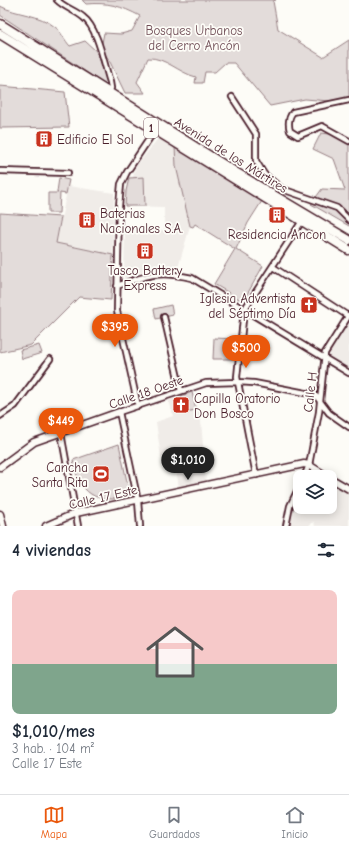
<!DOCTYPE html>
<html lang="es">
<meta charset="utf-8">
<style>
:root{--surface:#fff;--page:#f6f6f7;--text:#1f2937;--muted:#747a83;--line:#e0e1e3;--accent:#ea580c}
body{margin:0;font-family:"Comic Neue",sans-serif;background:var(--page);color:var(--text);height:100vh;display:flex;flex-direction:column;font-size:15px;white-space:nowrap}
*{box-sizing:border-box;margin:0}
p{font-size:13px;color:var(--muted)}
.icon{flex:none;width:22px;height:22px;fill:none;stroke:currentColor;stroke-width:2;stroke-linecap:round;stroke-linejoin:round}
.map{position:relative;height:526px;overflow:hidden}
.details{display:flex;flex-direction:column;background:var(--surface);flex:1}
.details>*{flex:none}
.fabs{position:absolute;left:293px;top:470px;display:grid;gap:8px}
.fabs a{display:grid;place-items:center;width:44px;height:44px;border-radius:8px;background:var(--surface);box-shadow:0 2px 10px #0003;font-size:20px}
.price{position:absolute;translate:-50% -34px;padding:0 9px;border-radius:14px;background:var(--accent);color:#fff;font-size:13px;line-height:26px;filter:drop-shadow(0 1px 2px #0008)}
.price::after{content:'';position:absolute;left:50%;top:24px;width:12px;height:9px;margin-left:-6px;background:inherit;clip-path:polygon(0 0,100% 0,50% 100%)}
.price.selected{background:#222;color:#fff}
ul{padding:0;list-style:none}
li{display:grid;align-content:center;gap:8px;height:212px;padding:0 12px}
li span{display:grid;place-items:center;height:124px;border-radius:8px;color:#555}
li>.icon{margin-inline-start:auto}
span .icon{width:72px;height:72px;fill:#fffc;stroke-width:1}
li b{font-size:17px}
h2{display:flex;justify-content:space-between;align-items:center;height:48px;padding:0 12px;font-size:17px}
.tabs{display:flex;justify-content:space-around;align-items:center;height:56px;border-top:1px solid var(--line);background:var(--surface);font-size:11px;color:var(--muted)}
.tabs a{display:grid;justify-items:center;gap:2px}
.tabs .selected{color:var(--accent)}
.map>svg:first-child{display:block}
</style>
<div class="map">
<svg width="349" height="526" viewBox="0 0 349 526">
<rect width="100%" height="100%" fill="#fdfcf7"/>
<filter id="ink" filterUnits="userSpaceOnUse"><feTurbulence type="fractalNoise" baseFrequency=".025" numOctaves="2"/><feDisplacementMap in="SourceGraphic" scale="8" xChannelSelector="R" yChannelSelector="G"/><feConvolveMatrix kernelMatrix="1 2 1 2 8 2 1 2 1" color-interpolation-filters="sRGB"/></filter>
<g filter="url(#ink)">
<path fill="#f0ece8" d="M159,137L175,147L176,166L190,226L178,268L155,267L124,278L125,229L164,230V207L125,206L126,191L129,178H133L135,168Z
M68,186L114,193L113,255L56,243Z
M349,320V369L327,355Z
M177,398L181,413L200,409L206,482L179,488L174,456L161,458L156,422L173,416L168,401Z
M330,482L349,494V526H315L314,522L311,523L309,526H289L292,513L300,494V507H330Z"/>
<path fill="#e3dcda" stroke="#967e82" d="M82,0H276L273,1L278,29L323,57L349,40V98L342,102L305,99L270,106L234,63H225L215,72H205L203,83H195L196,77C179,73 165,57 148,58L137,82L145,93H125L109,60L101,48L104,33L121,34L132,31L140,16C121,6 108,2 86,4Z
M0,6C17,15 40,14 55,27C60,30 65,41 70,46L85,41L96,51L112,89L0,15Z
M0,86L65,92L69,127L0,128Z
M321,133L339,135L349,141V226L311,204L322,189L345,190L334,159L313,149Z
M175,147L262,201L248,223L236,249L263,266L245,298L239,299L214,284L235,249L195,224L193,227L190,226L176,166Z
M144,177L145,206H125L126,191L129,178Z
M59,178L69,180L66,194L60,193L59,213H48V193H58L57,192Z
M0,213L61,217L56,243L113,255L111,300L79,297L31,345L0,352Z
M171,305L173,315L156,319L154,309Z
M214,338L237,339L235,359H213Z
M39,345L42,353L22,359L20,350Z
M192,392L196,410L185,412L181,396Z
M119,444L130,496C96,505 79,494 73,460Z"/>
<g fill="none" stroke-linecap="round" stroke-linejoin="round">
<g stroke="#4a1f2b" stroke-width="8">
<path id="minor" d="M57,0C65,8 75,10 83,17C98,28 104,64 110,82L111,88L109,92
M232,97L256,134V161L264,174L282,189L337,208L349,220
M349,100L293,112C288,118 288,124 290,131L298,136L322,126L349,141
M0,171L68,173
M273,267L348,316
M117,286C147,275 159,270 192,278L349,373
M164,317L181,391
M138,406L117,311L119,206L121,184L127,172L155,130
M0,416L15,406L50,359
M61,433L78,526
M256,475L237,377L244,310L302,221
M304,477L309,465L319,412L325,353L349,315
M140,526L138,501L119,412L206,383L238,382L254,383L311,394L316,396L329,413L349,427
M286,526L290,506L300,485"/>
</g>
<g stroke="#4a1f2b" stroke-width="9">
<path id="tertiary" d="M0,467L34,442L119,412
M330,478L349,489
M0,514L3,526
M46,526L76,513L304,464L309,465L328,477"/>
</g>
<g stroke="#4a1f2b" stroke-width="11">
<path id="trunk" d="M0,24L235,172L349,240
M0,34L349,250"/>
</g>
<use href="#minor" stroke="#fdfcf7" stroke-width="4.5"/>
<use href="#tertiary" stroke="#fdfcf7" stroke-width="6"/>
<use href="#trunk" stroke="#fdfcf7" stroke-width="8"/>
</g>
</g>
<defs>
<g id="building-square" transform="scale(0.9)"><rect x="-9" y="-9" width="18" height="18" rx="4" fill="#c8321e" stroke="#fdfcf7"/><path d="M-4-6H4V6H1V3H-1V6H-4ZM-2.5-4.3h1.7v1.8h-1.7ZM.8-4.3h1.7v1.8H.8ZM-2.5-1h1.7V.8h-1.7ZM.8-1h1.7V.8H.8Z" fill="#fff"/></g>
<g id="church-square" transform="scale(0.9)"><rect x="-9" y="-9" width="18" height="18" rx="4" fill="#c8321e" stroke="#fdfcf7"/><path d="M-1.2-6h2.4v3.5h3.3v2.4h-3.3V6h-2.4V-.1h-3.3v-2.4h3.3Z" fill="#fff"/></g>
<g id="stadium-square" transform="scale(0.9)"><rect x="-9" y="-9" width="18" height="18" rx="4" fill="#c8321e" stroke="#fdfcf7"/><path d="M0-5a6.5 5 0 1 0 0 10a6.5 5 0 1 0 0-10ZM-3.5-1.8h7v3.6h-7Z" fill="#fff"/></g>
</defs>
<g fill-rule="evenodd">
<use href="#building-square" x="44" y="139"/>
<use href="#building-square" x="277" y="215"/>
<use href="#building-square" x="87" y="220"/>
<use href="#building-square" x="145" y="251"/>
<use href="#church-square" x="309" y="305"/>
<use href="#church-square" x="181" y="405"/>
<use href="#stadium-square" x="101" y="474"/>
</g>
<g text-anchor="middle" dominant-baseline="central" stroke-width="3.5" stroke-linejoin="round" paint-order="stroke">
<rect fill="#fdfcf7" stroke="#806168" stroke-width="1" x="144" y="118" width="14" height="20" rx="3"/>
<g font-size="12" font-weight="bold" fill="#4a1f2b">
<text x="151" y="128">1</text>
</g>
<g font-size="13" fill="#704e57" stroke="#fdfcf7">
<text x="194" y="30">Bosques Urbanos<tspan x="194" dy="15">del Cerro Ancón</tspan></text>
</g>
<g font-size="13" fill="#4a1f2b" stroke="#fdfcf7" text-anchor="start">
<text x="57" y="139">Edificio El Sol</text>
<text x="100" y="213">Baterias<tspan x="100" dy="15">Nacionales S.A.</tspan></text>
<text x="277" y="234" text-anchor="middle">Residencia Ancon</text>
<text x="145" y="270" text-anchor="middle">Tasco Battery<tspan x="145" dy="15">Express</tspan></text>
<text x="296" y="298" text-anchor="end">Iglesia Adventista<tspan x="296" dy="15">del Séptimo Día</tspan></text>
<text x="194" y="398">Capilla Oratorio<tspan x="194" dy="15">Don Bosco</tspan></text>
<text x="88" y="467" text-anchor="end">Cancha<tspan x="88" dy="15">Santa Rita</tspan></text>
</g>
<g font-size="13" fill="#4a1f2b" stroke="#fdfcf7">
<text transform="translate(231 155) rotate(32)">Avenida de los Mártires</text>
<text transform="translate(146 392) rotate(-19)">Calle 18 Oeste</text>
<text transform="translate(310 392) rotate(-83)">Calle H</text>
<text transform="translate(103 497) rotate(-13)">Calle 17 Este</text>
</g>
</g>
</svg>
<div class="fabs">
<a><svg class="icon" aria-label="layers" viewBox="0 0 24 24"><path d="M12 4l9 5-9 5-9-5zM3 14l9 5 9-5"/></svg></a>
</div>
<b class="price" style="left:115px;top:348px">$395</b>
<b class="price" style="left:246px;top:369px">$500</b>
<b class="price" style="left:61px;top:442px">$449</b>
<b class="price selected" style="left:188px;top:481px">$1,010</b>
</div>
<section class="details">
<h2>4 viviendas<svg class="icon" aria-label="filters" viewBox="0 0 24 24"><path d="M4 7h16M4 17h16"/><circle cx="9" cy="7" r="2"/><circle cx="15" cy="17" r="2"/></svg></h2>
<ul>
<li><span style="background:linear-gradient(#f6c9c9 60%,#7fa58c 0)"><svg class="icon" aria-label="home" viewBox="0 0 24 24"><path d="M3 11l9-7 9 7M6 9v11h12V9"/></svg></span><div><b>$1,010/mes</b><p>3 hab. · 104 m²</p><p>Calle 17 Este</p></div></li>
</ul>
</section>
<nav class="tabs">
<a class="selected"><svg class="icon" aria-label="map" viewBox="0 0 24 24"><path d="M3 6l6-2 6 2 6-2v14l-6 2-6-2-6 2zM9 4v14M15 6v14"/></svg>Mapa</a>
<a><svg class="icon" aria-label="saved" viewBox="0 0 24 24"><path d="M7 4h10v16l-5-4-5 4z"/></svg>Guardados</a>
<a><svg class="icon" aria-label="home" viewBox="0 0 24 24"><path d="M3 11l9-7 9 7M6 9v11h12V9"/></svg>Inicio</a>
</nav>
